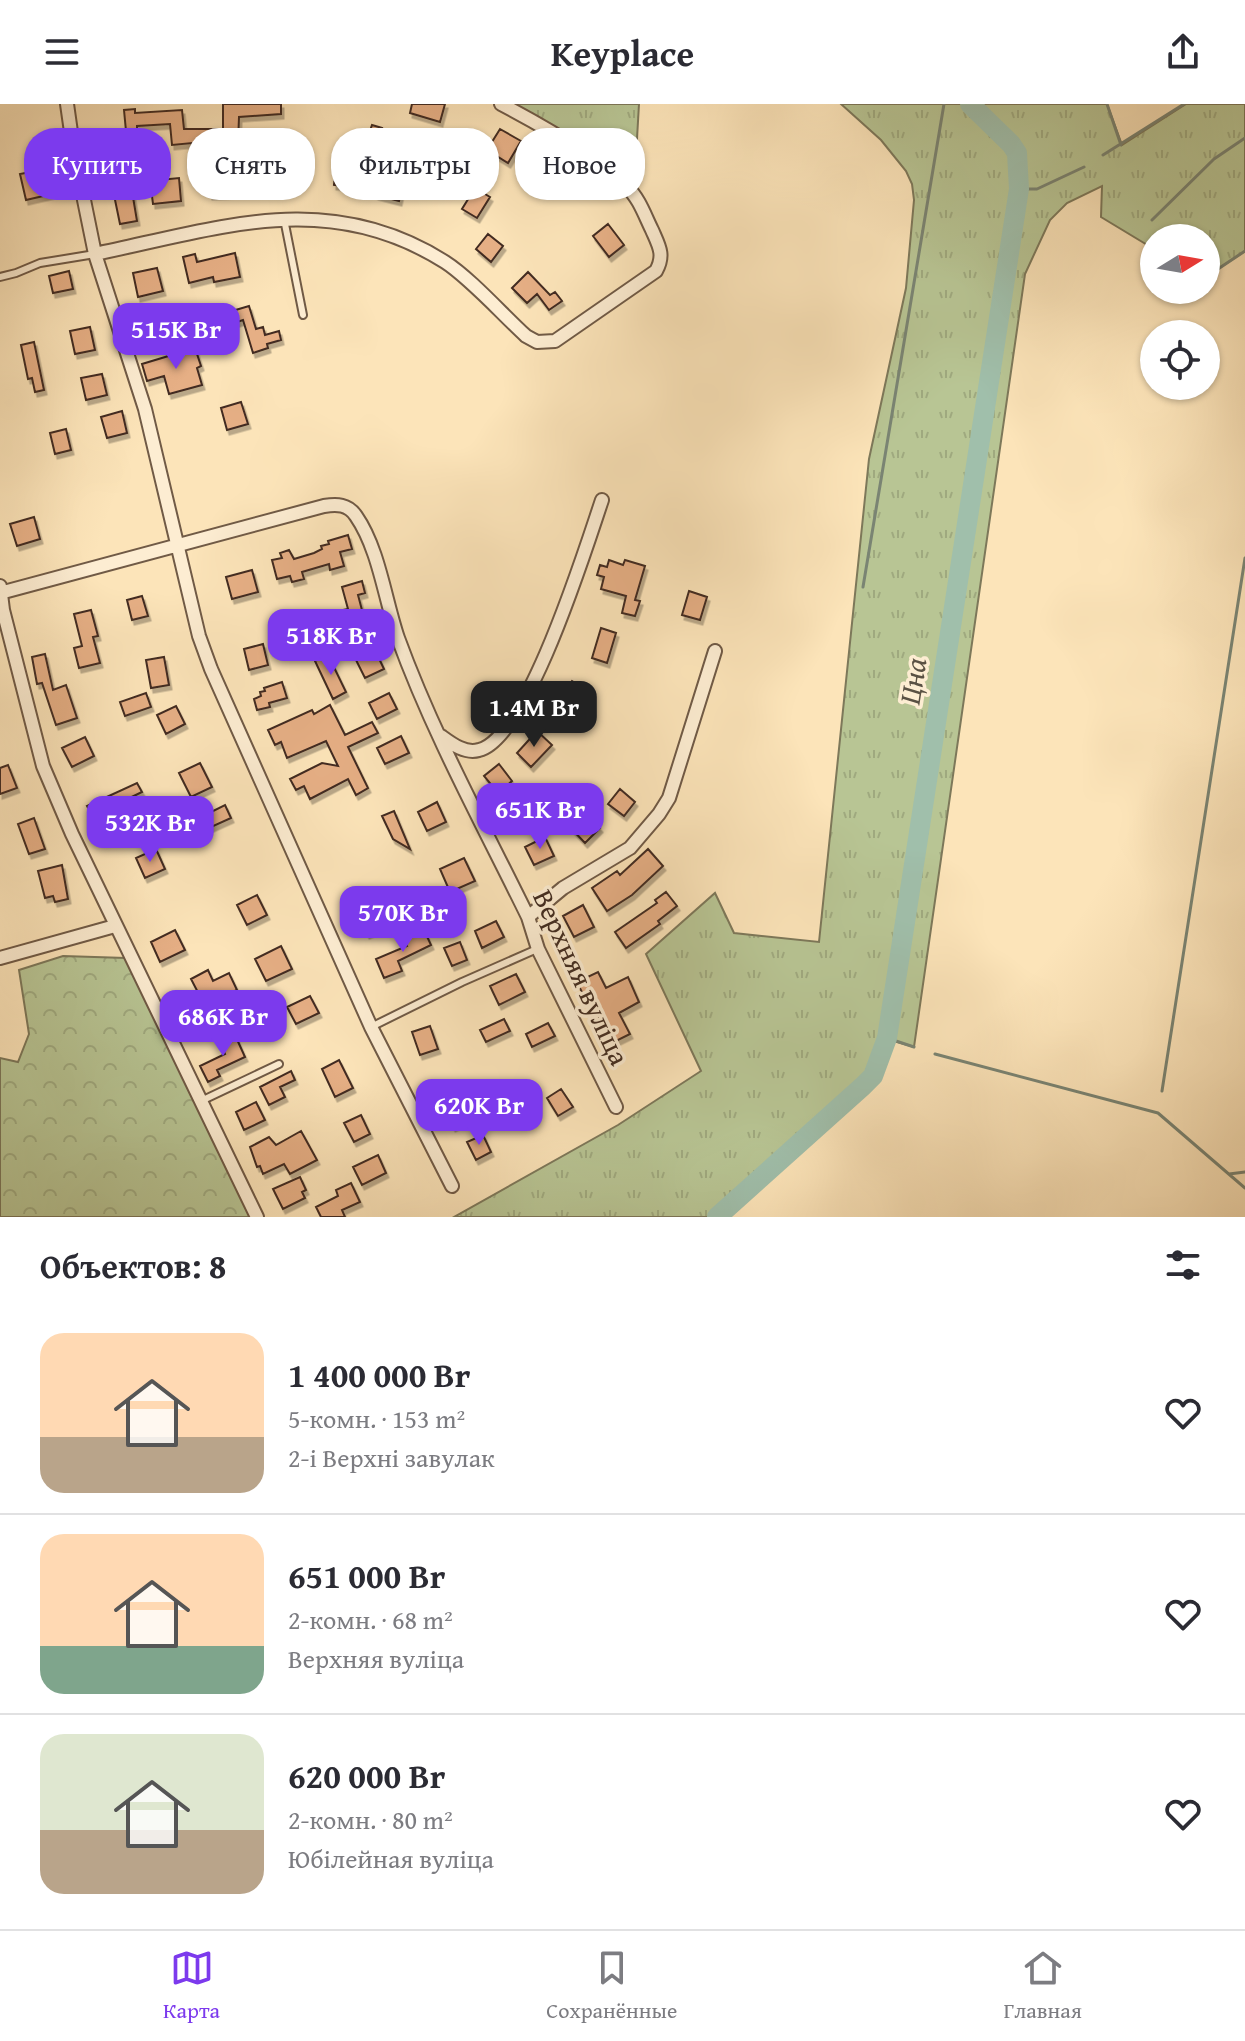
<!DOCTYPE html>
<html lang="ru">
<meta charset="utf-8">
<style>
:root{--surface:#fff;--page:#f2f2f3;--text:#2b2b33;--muted:#7c7c81;--line:#e1e1e2;--accent:#7c3aed}
body{margin:0;font-family:"Gentium Book Plus",serif;background:var(--page);color:var(--text);height:100vh;display:flex;flex-direction:column;font-size:30px;white-space:nowrap}
*{box-sizing:border-box;margin:0}
p{font-size:26px;color:var(--muted)}
.icon{flex:none;width:44px;height:44px;fill:none;stroke:currentColor;stroke-width:2;stroke-linecap:round;stroke-linejoin:round}
.map{position:relative;height:1113px;overflow:hidden}
.details{display:flex;flex-direction:column;background:var(--surface);flex:1}
.details>*{flex:none}
.top-card{position:absolute;left:24px;top:24px;width:800px;height:72px;display:flex;gap:16px}
.needle{width:52px;rotate:79deg}
.controls{position:absolute;left:1140px;top:120px;display:grid;gap:16px}
.controls a{display:grid;place-items:center;width:80px;height:80px;border-radius:50%;background:var(--surface);box-shadow:0 2px 6px #0004;font-size:40px}
.price{position:absolute;translate:-50% -68px;padding:0 18px;border-radius:16px;background:var(--accent);color:#fff;font-size:26px;line-height:52px;filter:drop-shadow(0 2px 4px #0008)}
.price::after{content:'';position:absolute;left:50%;top:48px;width:24px;height:18px;margin-left:-12px;background:inherit;clip-path:polygon(0 0,100% 0,50% 100%)}
.price.on{background:#222;color:#fff}
ul{padding:0;list-style:none}
li{display:flex;align-items:center;gap:24px;height:200px;padding:0 40px}
li+li{border-top:2px solid var(--line)}
li span{display:grid;place-items:center;flex:none;width:224px;height:160px;border-radius:24px;color:#555}
li>.icon{margin-inline-start:auto}
span .icon{width:96px;height:96px;fill:#fffc;stroke-width:1}
li b{font-size:34px}
h2{display:flex;justify-content:space-between;align-items:center;height:96px;padding:0 40px;font-size:34px}
.chip{padding:0 28px;border-radius:32px;background:var(--surface);box-shadow:0 2px 6px #0004;font-size:28px;line-height:72px}
.chip.on{background:var(--accent);color:#fff}
header{display:flex;justify-content:space-between;align-items:center;height:104px;padding:0 40px;background:var(--surface);font-size:36px;font-weight:600}
.tabs{display:flex;justify-content:space-around;align-items:center;height:112px;border-top:2px solid var(--line);background:var(--surface);font-size:22px;color:var(--muted)}
.tabs a{display:grid;justify-items:center;gap:4px}
.tabs .on{color:var(--accent)}
.map>svg:first-child{display:block}
</style>
<header><svg class="icon" aria-label="menu" viewBox="0 0 24 24"><path d="M4 6h16M4 12h16M4 18h16"/></svg>Keyplace<svg class="icon" aria-label="share" viewBox="0 0 24 24"><path d="M12 15V3M7 8l5-5 5 5M5 13v7h14v-7"/></svg></header>
<div class="map">
<svg width="1245" height="1113" viewBox="0 0 1245 1113">
<defs>
<pattern id="grass-tufts" width="24" height="20" patternUnits="userSpaceOnUse" patternTransform="scale(2)"><rect width="24" height="20" fill="#b8c594"/><path d="M3 7l-1-3M5 7V3M7 7l1-3M15 17l-1-3M17 17v-4M19 17l1-3" fill="none" stroke="#9fa97f"/></pattern>
<pattern id="forest-crowns" width="20" height="18" patternUnits="userSpaceOnUse" patternTransform="scale(2)"><rect width="20" height="18" fill="#b8c594"/><path d="M2 6a3 3 0 1 1 6 0M12 15a3 3 0 1 1 6 0" fill="none" stroke="#9fa97f"/></pattern>
<filter id="shadow"><feDropShadow dx="2.5" dy="4.5" stdDeviation="0" flood-color="#0004"/></filter>
</defs>
<rect width="100%" height="100%" fill="#fce4b9"/>
<filter id="stains"><feTurbulence type="fractalNoise" baseFrequency=".0025" numOctaves="4"/><feColorMatrix values="0 0 0 0 .2 0 0 0 0 .09 0 0 0 0 .02 0 0 0 .5 -.17"/></filter>
<radialGradient id="worn" r=".72"><stop offset=".6" stop-color="#630" stop-opacity="0"/><stop offset="1" stop-color="#630" stop-opacity=".3"/></radialGradient>
<path fill="url(#grass-tufts)" stroke="#7d785a" stroke-width="2" d="M501,0H639L636,52L627,83Z
M841,0H1107L1122,41L1186,0H1245V147L1206,173V134H1154V145L1101,113L1102,82L1067,99L1050,116L1025,170L914,943L887,935L873,972L863,982L717,1113H454L618,1021L701,967L646,850L715,789L734,829L819,838L869,355L906,184L914,96L912,80L906,67L881,36Z"/>
<path fill="url(#forest-crowns)" stroke="#7d785a" stroke-width="2" d="M63,852L126,854L251,1113H0V954L18,958L29,930L19,866Z"/>
<g fill="none" stroke-linecap="round" stroke-linejoin="round">
<path stroke="#7a8473" stroke-width="3" d="M1107,0L1121,41
M1103,51L1184,0
M1019,85H1037L1084,63
M1152,116L1214,55L1245,34
M1206,173L1245,147
M863,483L944,0
M887,934L914,943
M935,950L1158,1009L1245,1084
M1162,987L1245,454
M1229,1070L1245,1068"/>
<path stroke="#a0bfab" stroke-width="20" d="M717,1113L863,982L873,972L887,934L1019,85L1017,49L1011,40L970,0"/>
</g>
<path fill="#e6af85" stroke="#422c20" stroke-width="2" filter="url(#shadow)" d="M223,0H281V10L239,13L238,40H224V44H208V50H192V39L172,41L170,20L137,22V25L126,27L124,6L135,5V9L182,6L184,25H223Z
M412,0H445L440,18L410,9Z
M372,21L382,24L372,51L366,50L363,85L334,81L336,61L356,63L363,37L366,38Z
M500,25L521,37L508,59L487,46Z
M422,35L444,42L440,53L433,50L427,68L411,64Z
M115,50L119,81L105,83L100,52Z
M548,51L570,65L562,78L540,64Z
M253,54H270V63H286V82L258,80V72H253Z
M46,65L52,90L26,96L20,70Z
M382,69L404,75L399,97L376,91Z
M228,71L230,90L210,91L208,73Z
M179,74L181,97L153,100L150,77Z
M475,84L490,93L477,114L462,105Z
M132,87L137,117L120,120L114,91Z
M608,120L624,141L609,153L593,132Z
M488,130L503,142L491,158L476,145Z
M235,149L240,173L214,178L213,173L189,179L183,153L195,150L197,158Z
M157,164L163,187L138,193L133,169Z
M69,167L73,185L53,189L49,172Z
M528,168L550,191L555,188L562,197L549,206L537,190L527,199L512,184Z
M249,202L256,225L263,223L265,231L279,227L281,236L267,240L268,244L253,249L243,216L225,222L222,210Z
M90,223L95,246L75,250L70,227Z
M34,238L44,286L35,288L32,274L28,275L21,241Z
M195,244L201,262L197,264L202,281L169,290L164,272L147,277L142,260Z
M102,270L107,291L86,296L81,274Z
M241,298L248,320L227,326L221,304Z
M122,307L127,329L107,334L101,313Z
M66,325L71,346L55,350L50,329Z
M34,413L40,435L17,442L10,420Z
M348,431L352,445L340,448L344,462L330,466L329,460L302,468L304,475L292,478L290,472L277,475L272,456L282,454L280,449L289,446L294,455L314,449L322,445L321,442L329,440L328,437Z
M609,456L623,461L625,456L645,462L635,496L640,497L635,512L622,509L626,492L601,485L604,473L597,471L600,461L607,463Z
M252,466L258,488L232,495L226,473Z
M362,477L365,489L358,491L368,529L340,536L333,508L348,505L342,483Z
M689,487L707,493L700,516L682,511Z
M142,492L148,512L132,516L127,496Z
M91,506L98,532L93,533L100,559L79,564L74,544L82,542L74,510Z
M601,524L616,529L607,559L592,554Z
M263,540L268,561L249,566L244,545Z
M374,544L384,565L365,574L355,554Z
M45,550L53,586L66,581L77,614L56,621L42,579L37,580L32,553Z
M328,551L346,588L333,595L315,557Z
M164,553L169,581L151,584L146,556Z
M572,577L590,588L580,604L562,593Z
M282,578L287,594L269,599L270,603L257,606L254,595L261,592L260,588L265,587L264,584Z
M146,589L151,603L125,612L120,598Z
M389,589L397,605L377,615L369,599Z
M330,601L345,631L372,618L378,629L348,643L368,684L356,691L348,675L310,695L304,682L296,686L290,675L322,659L338,662L326,637L287,654L281,638L275,641L268,626L312,606L314,610Z
M176,602L185,620L166,630L157,611Z
M537,627L552,641L531,663L517,649Z
M401,632L409,649L385,660L377,644Z
M85,633L94,652L72,663L62,644Z
M200,659L212,683L191,693L179,669Z
M499,660L512,677L498,689L484,672Z
M8,661L17,684L0,690V664Z
M137,679L142,688L115,701L118,706L95,717L87,702Z
M620,685L635,698L624,712L608,700Z
M437,698L446,718L427,727L418,708Z
M225,701L231,714L209,724L203,712Z
M581,704L600,724L585,739L566,719Z
M394,707L410,745L393,735L382,712Z
M34,714L45,745L29,750L18,720Z
M545,733L554,752L534,761L525,743Z
M156,745L165,765L145,774L136,754Z
M648,745L663,762L632,791L607,807L592,784L617,767L620,771Z
M464,754L475,777L450,788L440,765Z
M62,761L68,795L55,798L53,792L45,794L38,767Z
M666,788L677,802L658,817L660,820L626,844L615,828L657,799L655,796Z
M257,791L267,811L247,821L237,801Z
M583,801L594,823L574,833L563,812Z
M375,803L384,823L367,830L358,810Z
M496,817L504,833L482,844L475,827Z
M175,826L185,846L160,858L151,838Z
M424,826L431,841L398,857L402,867L384,874L376,855L407,842L404,835Z
M460,838L467,856L452,862L444,844Z
M281,842L292,865L266,877L255,855Z
M208,866L213,877L229,869L237,886L204,900L191,875Z
M598,868L606,884L628,873L639,898L619,909L630,930L612,939L595,905L591,907L577,878Z
M516,870L525,888L499,901L490,882Z
M310,892L319,909L296,920L287,903Z
M504,915L510,927L486,938L480,926Z
M548,919L555,932L532,943L526,930Z
M430,922L438,945L420,951L412,928Z
M235,931L245,953L217,966L220,972L208,978L200,962L225,950L220,938Z
M339,956L353,984L335,993L322,965Z
M291,967L295,976L280,983L285,993L269,1001L260,983Z
M502,981L509,996L521,990L526,1002L515,1007L517,1012L507,1017L492,986Z
M561,985L573,1003L558,1012L547,994Z
M458,994L468,1015L453,1023L443,1002Z
M256,998L265,1016L244,1026L236,1008Z
M361,1011L370,1030L354,1038L344,1019Z
M301,1027L317,1056L290,1070L284,1060L263,1070L260,1062L257,1063L250,1043L269,1033L276,1041Z
M483,1031L491,1048L476,1056L467,1038Z
M378,1051L386,1069L362,1081L353,1063Z
M300,1073L306,1086L302,1088L305,1094L283,1105L273,1085Z
M351,1079L360,1098L342,1106L345,1113H321L316,1103L338,1092L336,1086Z"/>
<g fill="none" stroke-linecap="round" stroke-linejoin="round">
<g stroke="#705a46" stroke-width="10">
<path id="service" d="M284,115L303,211
M0,173L16,169L40,159L95,150
M371,923L462,878L537,845
M201,997L279,960"/>
</g>
<g stroke="#705a46" stroke-width="16">
<path id="minor" d="M67,0L73,42L95,150L145,305L199,532L211,565L371,923L452,1082
M95,150C220,124 328,84 445,158C470,174 503,211 526,232L537,238L555,237L656,167C665,151 659,142 652,126C645,112 639,94 627,83C597,52 539,20 501,0
M0,482L3,506L43,662L72,730L257,1113
M0,489L324,402C337,400 348,400 356,412C379,445 385,496 398,534C433,630 483,721 528,813L538,845L616,1003
M441,632C452,640 465,650 479,646C527,635 586,443 602,396
M528,813L563,784L630,744L659,710L669,694L715,547
M0,854L115,822"/>
</g>
<use href="#service" stroke="#fdedd2" stroke-width="6"/>
<use href="#minor" stroke="#fdedd2" stroke-width="12"/>
</g>
<g text-anchor="middle" dominant-baseline="central" stroke-width="7" stroke-linejoin="round" paint-order="stroke">
<g font-size="28" fill="#422c20" stroke="#fdedd2">
<text transform="translate(582 873) rotate(65)">Верхняя вуліца</text>
</g>
<g font-size="30" font-style="italic" fill="#5a5143" stroke="#fdedd2">
<text transform="translate(912 577) rotate(-81)">Цна</text>
</g>
</g>
<rect width="100%" height="100%" filter="url(#stains)"/>
<rect width="100%" height="100%" fill="url(#worn)"/>
</svg>
<div class="controls">
<a><svg class="needle" viewBox="-14 -14 28 28"><path d="M0-13l5 13h-10z" fill="#e53935"/><path d="M0 13l5-13h-10z" fill="#7c7c81"/></svg></a>
<a><svg class="icon" aria-label="locate" viewBox="0 0 24 24"><circle cx="12" cy="12" r="6"/><path d="M12 2v4M12 18v4M2 12h4M18 12h4"/></svg></a>
</div>
<b class="price" style="left:176px;top:267px">515K Br</b>
<b class="price" style="left:331px;top:573px">518K Br</b>
<b class="price on" style="left:534px;top:645px">1.4M Br</b>
<b class="price" style="left:540px;top:747px">651K Br</b>
<b class="price" style="left:150px;top:760px">532K Br</b>
<b class="price" style="left:403px;top:850px">570K Br</b>
<b class="price" style="left:223px;top:954px">686K Br</b>
<b class="price" style="left:479px;top:1043px">620K Br</b>
<div class="top-card">
<a class="chip on">Купить</a>
<a class="chip">Снять</a>
<a class="chip">Фильтры</a>
<a class="chip">Новое</a>
</div>
</div>
<section class="details">
<h2>Объектов: 8<svg class="icon" aria-label="filters" viewBox="0 0 24 24"><path d="M4 7h16M4 17h16"/><circle cx="9" cy="7" r="2"/><circle cx="15" cy="17" r="2"/></svg></h2>
<ul>
<li><span style="background:linear-gradient(#ffd9b3 65%,#b9a48a 0)"><svg class="icon" aria-label="home" viewBox="0 0 24 24"><path d="M3 11l9-7 9 7M6 9v11h12V9"/></svg></span><div><b>1 400 000 Br</b><p>5-комн. · 153 m²</p><p>2-і Верхні завулак</p></div><svg class="icon" aria-label="heart" viewBox="0 0 24 24"><path d="M12 20l-8-8c-3-5 5-10 8-4 3-6 11-1 8 4z"/></svg></li>
<li><span style="background:linear-gradient(#ffd9b3 70%,#7fa58c 0)"><svg class="icon" aria-label="home" viewBox="0 0 24 24"><path d="M3 11l9-7 9 7M6 9v11h12V9"/></svg></span><div><b>651 000 Br</b><p>2-комн. · 68 m²</p><p>Верхняя вуліца</p></div><svg class="icon" aria-label="heart" viewBox="0 0 24 24"><path d="M12 20l-8-8c-3-5 5-10 8-4 3-6 11-1 8 4z"/></svg></li>
<li><span style="background:linear-gradient(#dfe7d0 60%,#b9a48a 0)"><svg class="icon" aria-label="home" viewBox="0 0 24 24"><path d="M3 11l9-7 9 7M6 9v11h12V9"/></svg></span><div><b>620 000 Br</b><p>2-комн. · 80 m²</p><p>Юбілейная вуліца</p></div><svg class="icon" aria-label="heart" viewBox="0 0 24 24"><path d="M12 20l-8-8c-3-5 5-10 8-4 3-6 11-1 8 4z"/></svg></li>
</ul>
</section>
<nav class="tabs">
<a class="on"><svg class="icon" aria-label="map" viewBox="0 0 24 24"><path d="M3 6l6-2 6 2 6-2v14l-6 2-6-2-6 2zM9 4v14M15 6v14"/></svg>Карта</a>
<a><svg class="icon" aria-label="saved" viewBox="0 0 24 24"><path d="M7 4h10v16l-5-4-5 4z"/></svg>Сохранённые</a>
<a><svg class="icon" aria-label="home" viewBox="0 0 24 24"><path d="M3 11l9-7 9 7M6 9v11h12V9"/></svg>Главная</a>
</nav>
